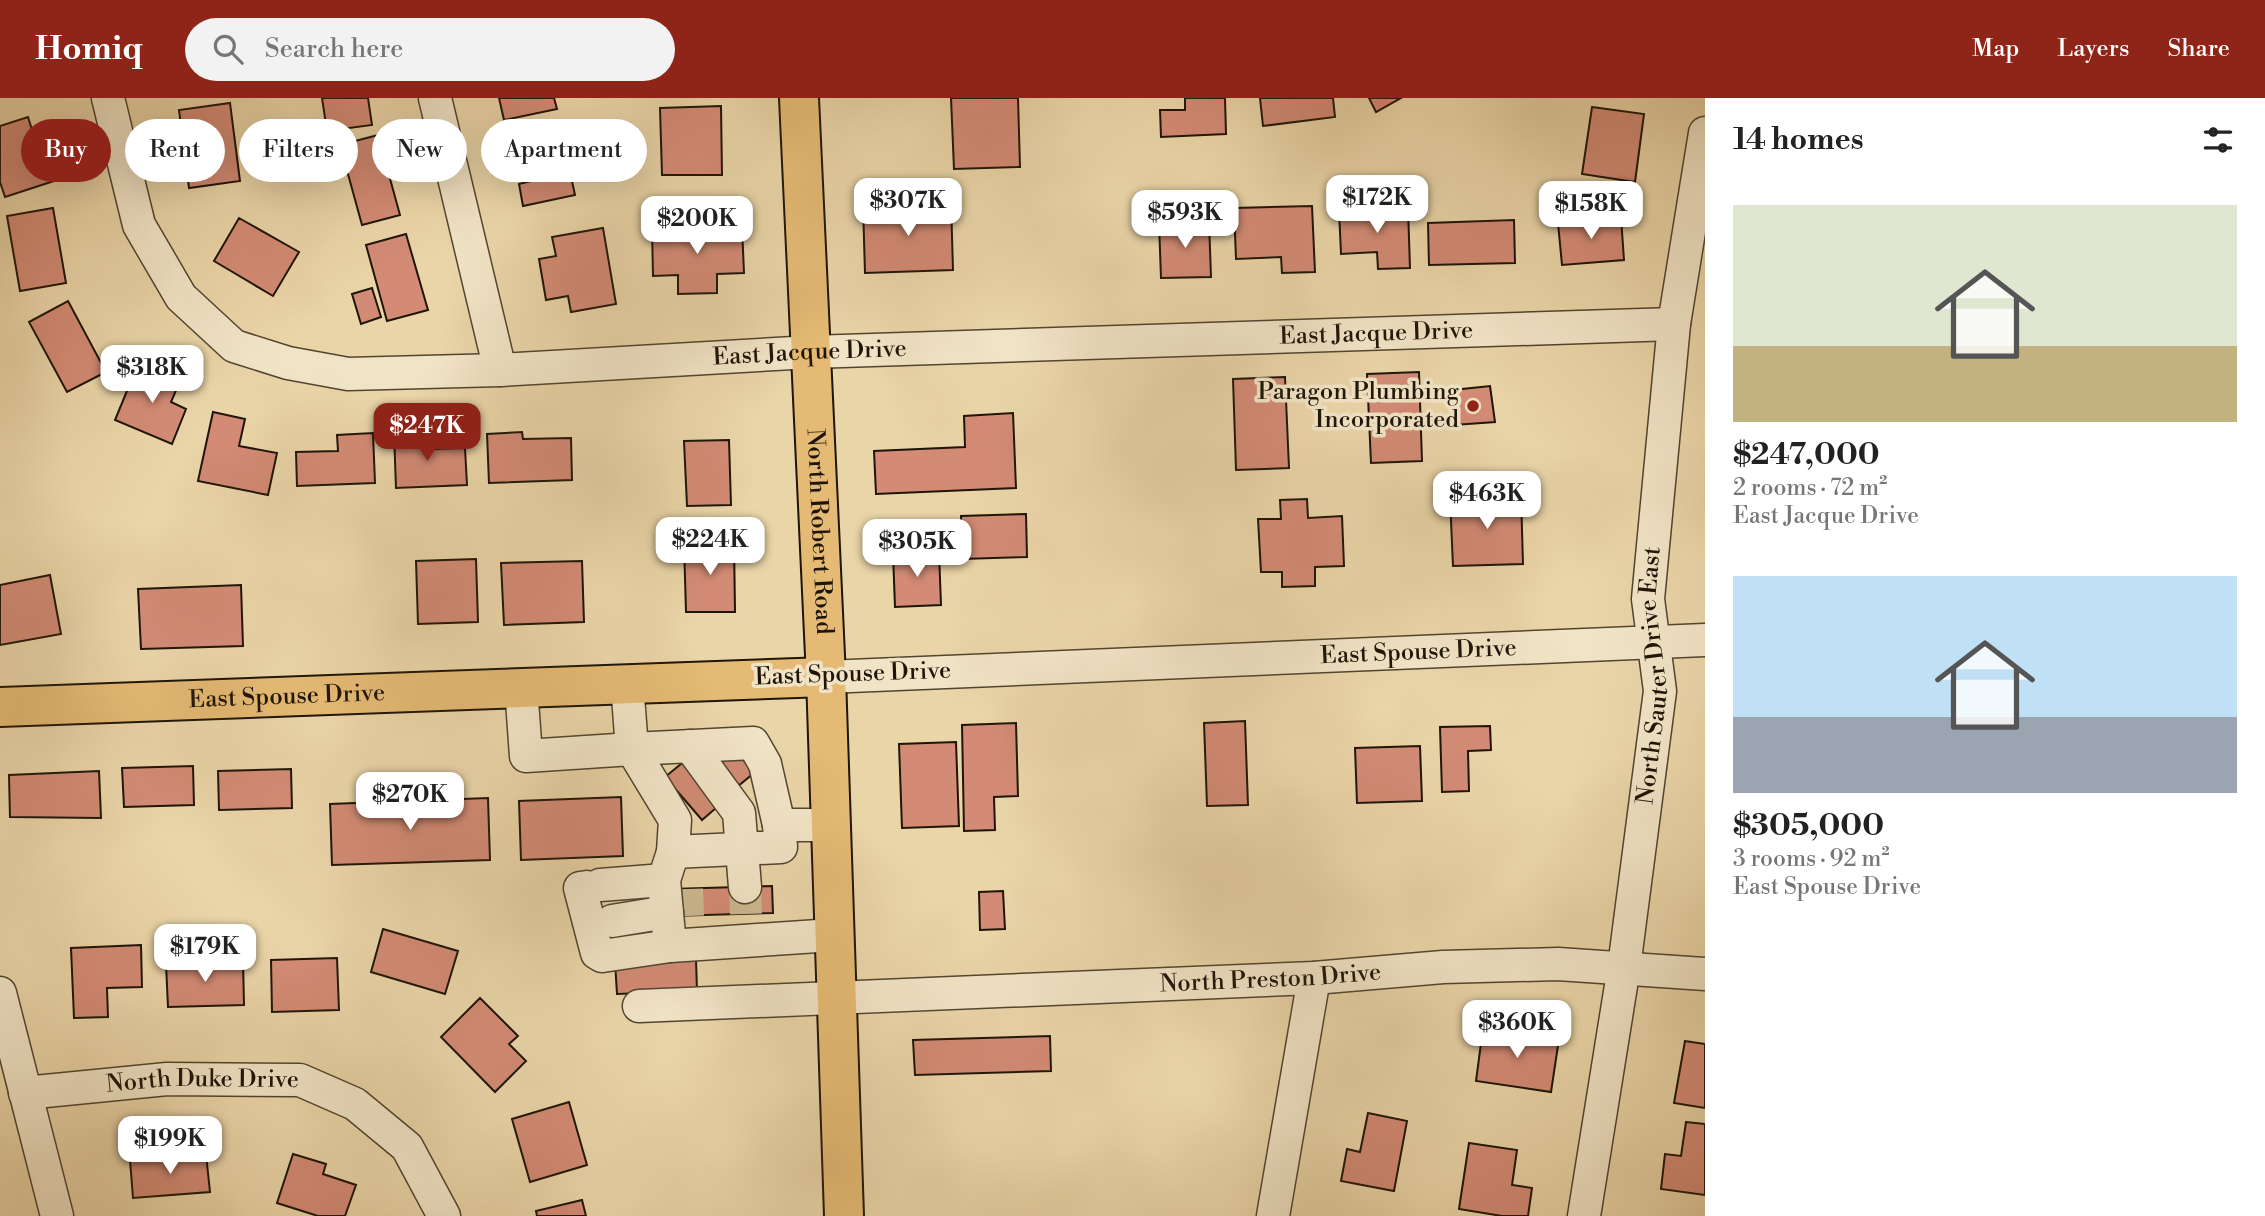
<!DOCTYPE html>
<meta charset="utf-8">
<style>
:root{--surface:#fff;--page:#f2f2f2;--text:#222;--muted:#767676;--accent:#8f2418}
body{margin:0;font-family:"Libre Bodoni",serif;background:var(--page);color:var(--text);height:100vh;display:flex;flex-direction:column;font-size:26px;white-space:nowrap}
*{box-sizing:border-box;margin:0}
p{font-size:23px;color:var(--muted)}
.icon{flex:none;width:38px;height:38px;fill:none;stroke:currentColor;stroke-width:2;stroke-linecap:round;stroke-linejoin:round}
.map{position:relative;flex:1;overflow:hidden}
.details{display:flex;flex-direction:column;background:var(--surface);width:560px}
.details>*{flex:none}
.hud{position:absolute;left:21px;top:21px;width:665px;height:63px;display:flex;gap:14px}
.price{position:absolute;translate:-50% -60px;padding:0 16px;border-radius:14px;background:#fff;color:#222;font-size:23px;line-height:46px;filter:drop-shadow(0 2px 4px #0008)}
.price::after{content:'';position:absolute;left:50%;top:42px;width:21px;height:16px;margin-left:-10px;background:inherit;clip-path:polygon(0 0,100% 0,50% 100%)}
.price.on{background:var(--accent);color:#fff}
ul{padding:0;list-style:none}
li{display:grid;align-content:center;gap:14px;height:371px;padding:0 28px}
li span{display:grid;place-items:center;height:217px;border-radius:0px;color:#555}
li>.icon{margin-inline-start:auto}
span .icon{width:126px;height:126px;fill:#fffc;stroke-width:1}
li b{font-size:30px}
h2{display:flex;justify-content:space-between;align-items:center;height:84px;padding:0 28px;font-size:30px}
.chip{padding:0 24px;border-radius:32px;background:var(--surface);box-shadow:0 7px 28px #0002;font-size:24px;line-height:63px}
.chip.on{background:var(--accent);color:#fff}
header{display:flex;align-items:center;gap:42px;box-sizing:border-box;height:98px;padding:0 35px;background:var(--accent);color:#fff}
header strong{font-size:33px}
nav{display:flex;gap:38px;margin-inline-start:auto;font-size:24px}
.search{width:490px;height:63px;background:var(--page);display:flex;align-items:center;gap:18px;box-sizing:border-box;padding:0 24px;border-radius:38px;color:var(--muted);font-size:26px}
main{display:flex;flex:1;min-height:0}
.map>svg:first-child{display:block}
</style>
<header>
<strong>Homiq</strong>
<div class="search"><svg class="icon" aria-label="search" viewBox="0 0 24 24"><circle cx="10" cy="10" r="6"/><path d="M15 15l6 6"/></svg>Search here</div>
<nav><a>Map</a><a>Layers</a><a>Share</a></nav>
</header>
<main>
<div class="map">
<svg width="1705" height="1118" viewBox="0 0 1705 1118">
<rect width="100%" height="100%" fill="#ead5a8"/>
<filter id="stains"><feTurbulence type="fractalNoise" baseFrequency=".00286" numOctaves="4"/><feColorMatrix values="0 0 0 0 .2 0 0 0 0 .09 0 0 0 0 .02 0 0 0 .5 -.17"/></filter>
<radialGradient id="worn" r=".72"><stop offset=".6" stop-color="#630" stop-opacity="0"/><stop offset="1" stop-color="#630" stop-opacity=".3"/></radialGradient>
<path fill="#d38b75" stroke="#1e1508" stroke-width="2" d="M322,0H368L372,27L327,33Z
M499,0H554L557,11L504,22Z
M951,0H1018L1020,69L954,71Z
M1185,0H1225L1226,36L1161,39L1160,12H1185Z
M1260,0H1333L1335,19L1263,28Z
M1369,0H1401L1376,14Z
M230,5L240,83L189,90L179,12Z
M721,8L722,77H662L660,10Z
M1592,9L1644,16L1635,84L1582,76Z
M28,19L40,57L54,52L63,80L5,99L0,84V28Z
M560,27L575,97L523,108L519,86L535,82L530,59L512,63L507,38Z
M378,37L400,117L362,127L340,47Z
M951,104L953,172L865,175L863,107Z
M1312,108L1315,174L1282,175L1281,159L1236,161L1234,110Z
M53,110L66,185L20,193L7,118Z
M1408,110L1410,170L1378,171L1377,154L1341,156L1339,112Z
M1621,119L1624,162L1562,167L1558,125Z
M239,120L299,154L273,198L214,163Z
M1514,122L1515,165L1429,167L1428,125Z
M1209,123L1211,179L1161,180L1159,125Z
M742,129L744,175L717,176V195L678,196V177L653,178L652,130Z
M603,130L616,206L571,214L568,198L546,202L539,161L556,158L552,139Z
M406,136L428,212L387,223L366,147Z
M372,190L381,219L361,226L352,196Z
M68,203L106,274L67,294L29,224Z
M138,266L180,283L171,304L186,311L172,346L115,322Z
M1419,274L1422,363L1371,365L1367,276Z
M1285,279L1289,370L1236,372L1233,281Z
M1490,288L1495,324L1454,327L1453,292Z
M213,314L245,321L239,348L277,355L268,397L198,383Z
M1013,315L1016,390L876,396L874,353L965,349L964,318Z
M426,334L427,351L465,350L467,387L396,390L394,335Z
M522,334L523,341L571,340L572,382L489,385L487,336Z
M373,335L375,385L297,388L296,354L338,353L337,337Z
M729,342L731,407L687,408L684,343Z
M1521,397L1523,466L1453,468L1450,400Z
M1307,401L1308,420L1342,418L1344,468L1315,469V488L1282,489V474H1261L1258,421H1281L1280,402Z
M1026,416L1027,459L962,461L961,418Z
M734,444L735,514H686L684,445Z
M939,454L941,507L895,509L893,456Z
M476,461L478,524L418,526L416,463Z
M582,463L584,524L504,527L501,465Z
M50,477L61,536L0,547V487Z
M241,487L243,548L141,551L138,491Z
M1245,623L1248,707L1207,708L1204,625Z
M1016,625L1018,698L994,699L995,732L964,733L962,627Z
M1490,628L1491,652L1468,653L1469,693L1442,694L1440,629Z
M956,644L959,728L902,730L899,646Z
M1420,648L1422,703L1357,705L1355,650Z
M736,653L754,675L732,693L714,671Z
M687,661L723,704L702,722L665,679Z
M193,668L194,707L124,709L122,670Z
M291,671L292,710L219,712L218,673Z
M99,673L101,720L10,719L9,677Z
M621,699L623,758L521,762L519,703Z
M488,700L490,762L332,767L330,706Z
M772,788L773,815L672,818L671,791Z
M1003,793L1005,831L980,832L979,794Z
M383,831L458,853L445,896L371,874Z
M141,847L142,889L107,890L108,919L74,920L71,850Z
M337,860L339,912L272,914L271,862Z
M696,861L697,893L617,896L615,864Z
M243,863L244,907L168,909L166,866Z
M480,900L518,938L509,946L526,963L495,994L441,939Z
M1483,930L1559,941L1551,994L1476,983Z
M1050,938L1051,973L915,977L913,942Z
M1685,943L1705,946V1010L1674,1005Z
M569,1004L587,1067L530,1084L512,1021Z
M1368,1015L1407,1023L1394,1093L1341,1083L1347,1051L1360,1054Z
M1686,1024L1705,1026V1097L1661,1091L1665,1056L1681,1058Z
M1469,1045L1517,1052L1512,1087L1532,1090L1528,1118H1502L1459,1111Z
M206,1056L210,1094L133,1100L130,1062Z
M293,1056L326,1066L323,1076L356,1087L345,1118H318L277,1105Z
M582,1102L586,1118H537L536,1113Z"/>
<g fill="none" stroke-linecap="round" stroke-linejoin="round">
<path stroke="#cbb890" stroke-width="32" stroke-dasharray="32 16" stroke-linecap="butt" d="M745,789L746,816
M687,791L688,818"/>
<g stroke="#514530" stroke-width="35">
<g id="minor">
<path id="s1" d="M108,0L139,127L181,199L234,248L288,265L348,276L500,272L811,254L1674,226"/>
<path d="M435,0L500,272"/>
<path id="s2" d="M826,579L1705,542"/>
<path d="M627,585L632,651L753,645L765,666L779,727"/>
<path d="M521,589L526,658L632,651L675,722L673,754L781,749L779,727H830"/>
<path d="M690,648L739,715L745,789"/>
<path d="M600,787L664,782"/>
<path d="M587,789L580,790L597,855L602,858L670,848L833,837"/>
<path d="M612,823L667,814"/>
<path d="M670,848L664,782L673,754"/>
<path d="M0,895L57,1118"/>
<path id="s3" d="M639,908L1314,880L1443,869L1558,866L1705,876"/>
<path id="s4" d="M25,995L167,981L300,982L355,1006L407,1049L444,1118"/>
<path d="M1273,1118L1314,880"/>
<path id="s5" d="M1584,1118L1624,869L1660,593L1648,501L1674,226L1705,35"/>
</g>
</g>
<g stroke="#1e1508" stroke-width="42">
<g id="major">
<path id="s6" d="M799,0L826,579L844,1118"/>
<path id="s7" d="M0,609L826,579"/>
</g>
</g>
<use href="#minor" stroke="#f1e4c6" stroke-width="32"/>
<use href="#major" stroke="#e5ba74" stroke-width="38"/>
</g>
<circle fill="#8f2418" stroke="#f1e4c6" stroke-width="2.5" cx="1473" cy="308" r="7"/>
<g text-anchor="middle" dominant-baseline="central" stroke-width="7" stroke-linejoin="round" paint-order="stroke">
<g font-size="24" fill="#1e1508" stroke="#f1e4c6">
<text stroke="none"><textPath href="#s1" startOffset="1433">East Jacque Drive</textPath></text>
<text stroke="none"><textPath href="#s1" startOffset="866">East Jacque Drive</textPath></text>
<text stroke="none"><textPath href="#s6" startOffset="434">North Robert Road</textPath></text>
<text stroke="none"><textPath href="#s2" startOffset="593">East Spouse Drive</textPath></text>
<text transform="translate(853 576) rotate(-2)">East Spouse Drive</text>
<text stroke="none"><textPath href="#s5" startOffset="546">North Sauter Drive East</textPath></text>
<text stroke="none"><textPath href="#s7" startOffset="287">East Spouse Drive</textPath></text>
<text stroke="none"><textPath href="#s3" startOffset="632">North Preston Drive</textPath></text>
<text stroke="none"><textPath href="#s4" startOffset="178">North Duke Drive</textPath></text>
</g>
<g font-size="24" fill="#1e1508" stroke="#f1e4c6" text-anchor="end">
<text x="1459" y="294">Paragon Plumbing<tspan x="1459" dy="28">Incorporated</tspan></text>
</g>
</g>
<rect width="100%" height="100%" filter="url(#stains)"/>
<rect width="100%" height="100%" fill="url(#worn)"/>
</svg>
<b class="price" style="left:1377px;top:137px">$172K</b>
<b class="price" style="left:908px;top:140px">$307K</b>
<b class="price" style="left:1591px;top:143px">$158K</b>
<b class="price" style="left:1185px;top:152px">$593K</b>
<b class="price" style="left:697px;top:158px">$200K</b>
<b class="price" style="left:152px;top:307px">$318K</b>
<b class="price on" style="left:427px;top:365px">$247K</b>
<b class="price" style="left:1487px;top:433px">$463K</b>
<b class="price" style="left:710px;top:479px">$224K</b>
<b class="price" style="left:917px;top:481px">$305K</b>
<b class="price" style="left:410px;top:734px">$270K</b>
<b class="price" style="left:205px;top:886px">$179K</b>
<b class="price" style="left:1517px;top:962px">$360K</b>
<b class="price" style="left:170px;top:1078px">$199K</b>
<div class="hud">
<a class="chip on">Buy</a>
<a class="chip">Rent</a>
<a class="chip">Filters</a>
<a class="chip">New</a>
<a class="chip">Apartment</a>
</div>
</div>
<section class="details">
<h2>14 homes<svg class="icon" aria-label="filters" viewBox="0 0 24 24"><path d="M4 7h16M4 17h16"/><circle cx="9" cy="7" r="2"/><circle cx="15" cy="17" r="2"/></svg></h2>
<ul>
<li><span style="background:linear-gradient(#dfe7d0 65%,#c2b280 0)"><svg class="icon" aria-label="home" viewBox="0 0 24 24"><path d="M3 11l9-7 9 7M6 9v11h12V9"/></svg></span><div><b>$247,000</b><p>2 rooms · 72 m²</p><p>East Jacque Drive</p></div></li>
<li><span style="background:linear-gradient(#bfe0f5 65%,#9aa5b1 0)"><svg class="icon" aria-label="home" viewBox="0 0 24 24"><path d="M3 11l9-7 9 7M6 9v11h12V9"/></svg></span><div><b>$305,000</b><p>3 rooms · 92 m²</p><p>East Spouse Drive</p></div></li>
</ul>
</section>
</main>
